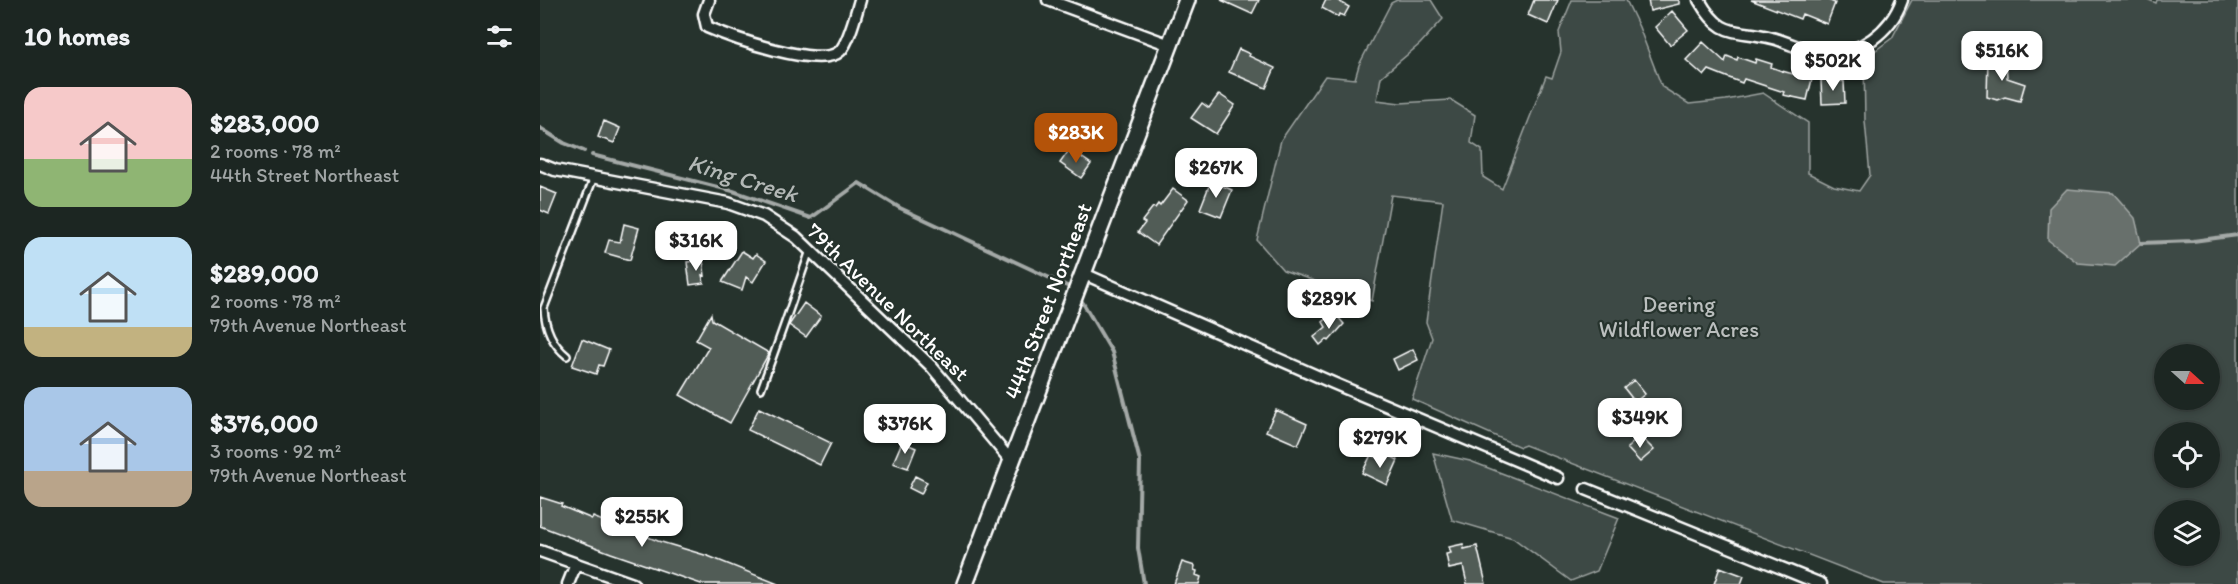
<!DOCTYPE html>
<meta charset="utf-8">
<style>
:root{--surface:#1c2622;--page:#29322f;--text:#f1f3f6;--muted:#a0a5a5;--line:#3a4340;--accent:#b45309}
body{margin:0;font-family:Itim,sans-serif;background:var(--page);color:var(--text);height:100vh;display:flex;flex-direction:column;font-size:22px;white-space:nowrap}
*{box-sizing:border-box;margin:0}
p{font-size:20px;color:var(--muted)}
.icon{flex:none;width:33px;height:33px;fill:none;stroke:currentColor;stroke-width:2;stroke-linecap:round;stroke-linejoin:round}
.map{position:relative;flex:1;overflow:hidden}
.side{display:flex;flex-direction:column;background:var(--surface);width:540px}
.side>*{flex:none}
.needle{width:39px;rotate:111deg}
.controls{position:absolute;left:1614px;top:344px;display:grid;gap:12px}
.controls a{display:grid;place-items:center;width:66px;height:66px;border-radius:50%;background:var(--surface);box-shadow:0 3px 9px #0003,0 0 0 2px var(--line);font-size:30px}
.price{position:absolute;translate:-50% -51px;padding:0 14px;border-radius:12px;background:#fff;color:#222;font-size:20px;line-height:39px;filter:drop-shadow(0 2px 3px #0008)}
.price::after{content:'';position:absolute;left:50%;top:36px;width:18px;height:14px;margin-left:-9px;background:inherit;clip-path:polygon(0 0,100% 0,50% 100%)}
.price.on{background:var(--accent);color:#fff}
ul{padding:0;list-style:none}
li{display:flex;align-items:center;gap:18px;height:150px;padding:0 24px}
li span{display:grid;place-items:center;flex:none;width:168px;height:120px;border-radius:18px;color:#555}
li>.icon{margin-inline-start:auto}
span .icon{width:72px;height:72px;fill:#fffc;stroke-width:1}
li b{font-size:26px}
h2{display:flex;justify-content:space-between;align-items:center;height:72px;padding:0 24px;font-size:26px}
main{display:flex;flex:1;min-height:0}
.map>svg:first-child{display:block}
</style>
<main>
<section class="side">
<h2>10 homes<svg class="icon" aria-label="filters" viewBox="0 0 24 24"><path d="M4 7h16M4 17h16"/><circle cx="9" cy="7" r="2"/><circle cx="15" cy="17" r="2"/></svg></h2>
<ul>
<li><span style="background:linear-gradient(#f6c9c9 60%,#8fb573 0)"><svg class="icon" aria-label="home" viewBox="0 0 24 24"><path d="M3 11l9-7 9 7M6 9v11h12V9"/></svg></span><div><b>$283,000</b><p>2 rooms · 78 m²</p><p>44th Street Northeast</p></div></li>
<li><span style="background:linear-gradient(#bfe0f5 75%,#c2b280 0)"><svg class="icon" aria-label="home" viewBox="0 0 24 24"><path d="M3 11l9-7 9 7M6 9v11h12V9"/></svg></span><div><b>$289,000</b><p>2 rooms · 78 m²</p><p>79th Avenue Northeast</p></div></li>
<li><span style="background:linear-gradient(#a9c7e8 70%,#b9a48a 0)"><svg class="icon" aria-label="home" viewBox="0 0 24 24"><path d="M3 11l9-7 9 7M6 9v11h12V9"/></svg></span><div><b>$376,000</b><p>3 rooms · 92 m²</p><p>79th Avenue Northeast</p></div></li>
</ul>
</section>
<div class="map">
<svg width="1698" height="584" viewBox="0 0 1698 584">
<rect width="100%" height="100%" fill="#26332d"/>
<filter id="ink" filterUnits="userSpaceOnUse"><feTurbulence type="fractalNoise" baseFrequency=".0167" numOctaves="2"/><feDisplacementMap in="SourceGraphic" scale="12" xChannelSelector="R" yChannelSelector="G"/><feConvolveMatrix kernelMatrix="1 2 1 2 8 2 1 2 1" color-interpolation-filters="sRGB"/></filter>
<g filter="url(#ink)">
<path fill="#3e4944" stroke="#9ea4a2" stroke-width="1.5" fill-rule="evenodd" d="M857,0H891L903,19L880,44L841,77L837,100L860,103L911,100L935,115L931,143L942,150L943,177L962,189L1006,76L1012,78L1021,52L1019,32L1032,0H1086L1099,27L1122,87L1149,104L1186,100L1223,93L1268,123V173L1294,186L1319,191L1330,175L1325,121L1324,59L1352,38L1372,0H1609L1616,3L1617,0H1698V584H1344L985,445L980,447L872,399L892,338L886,322L903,201L851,195L832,301L743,270L717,240L741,140L785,76L815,79L819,65L851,3ZM1624,354H1670V399H1624ZM1624,432H1670V477H1624ZM1624,510H1670V555H1624Z
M893,453L930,461L1079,518L1057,571L1031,581L973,538L912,520Z"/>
<path fill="#67706c" stroke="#a4a9a7" stroke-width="1.5" d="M1527,189L1573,193L1595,218L1601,243L1575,266L1538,263L1508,240L1509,208Z"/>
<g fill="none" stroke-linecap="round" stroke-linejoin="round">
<path stroke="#a4a9a7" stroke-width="4" d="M0,128L24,143L44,151
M52,155L193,191L271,218L319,183L360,208L527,286
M1601,243L1653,241L1698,235
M543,303L572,352L600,461L598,548L604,584"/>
</g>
<path fill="#515c57" stroke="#fff" stroke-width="1.5" d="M681,0H719L712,14Z
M786,0H797L809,7L804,16L799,14L798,17L782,8Z
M994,0H1018L1008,24L988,15Z
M1108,0H1139V4L1110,11Z
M1211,0H1288L1295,3L1287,24L1262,14L1260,19Z
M1132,11L1148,30L1130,45L1115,27Z
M1163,42L1185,62L1187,56L1197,60L1198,57L1215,63L1216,59L1232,64L1231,67L1242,71L1272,79L1267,100L1243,95L1244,92L1204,79L1202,83L1169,70L1164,76L1146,60Z
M699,49L710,54L709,56L735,68L726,88L689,72Z
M1456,57L1466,59L1467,78L1485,84L1480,101L1465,97L1457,100L1447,97L1448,58Z
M1290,79L1291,82L1304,81L1305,103L1282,104L1281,80Z
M679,94L695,105L676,134L651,118L662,103L669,108Z
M64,121L80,128L74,143L58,137Z
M530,149L551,164L541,178L520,163Z
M671,181L692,190L681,217L660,209Z
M0,187L17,194L9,214L0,210Z
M633,189L648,200L616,245L598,232L605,223L602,221L613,207L615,208L618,204L620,206Z
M84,224L99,228L90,260L65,253L69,240L80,242Z
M202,251L213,258L216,254L226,261L213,282L206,277L202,290L182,282Z
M163,260L165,276L162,275L164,283L150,285L147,262Z
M264,303L281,316L266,337L249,325Z
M171,314L172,320L229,353L190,423L140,395L169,347L156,340Z
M791,315L795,319L798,317L804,324L789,341L787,339L780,345L774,337L786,327L783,322Z
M42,339L69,350L63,366L59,365L56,374L32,366Z
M873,349L878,360L858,370L853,359Z
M1094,380L1105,394L1095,402L1084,388Z
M219,408L291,443L280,465L208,430Z
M1108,409L1116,418L1106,428L1097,418Z
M736,410L767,424L758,445L726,431Z
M1100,436L1114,450L1100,462L1087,448Z
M362,442L376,448L368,468L353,463Z
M831,455L845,460L846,458L848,459L850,456L858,460L847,485L822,473Z
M375,476L387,482L381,494L369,488Z
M0,497L22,504L21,506L52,519L53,517L85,530L86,528L118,541L168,556L238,584H161L71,553L0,526Z
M923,544L924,549L937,546L946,584H927L923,566L909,569L906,554L911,553L909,547Z
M642,562L655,566L654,570L657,571L656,575L661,577L659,584H634Z
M1180,567L1204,576L1201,584H1174Z"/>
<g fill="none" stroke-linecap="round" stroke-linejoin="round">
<g stroke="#fff" stroke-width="10">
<path id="lane" d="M27,356C12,344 5,327 4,308L54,177
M221,389C238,343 254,297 270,250"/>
</g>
<g stroke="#fff" stroke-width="15">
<path id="street" d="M169,0L164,14L167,27C190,37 281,70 300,51C309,42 316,13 320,0
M508,0L630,45
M1159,0C1182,40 1195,28 1232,38C1249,42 1267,53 1284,54C1319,56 1351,31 1362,0
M0,164L15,170L188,203L224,216L256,237L391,366L472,462
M542,273L793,383L1018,478
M1046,489L1281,584
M0,551L93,584
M28,584L36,564"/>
</g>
<g stroke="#fff" stroke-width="20">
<path id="secondary" d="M425,584L647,0"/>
</g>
<use href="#lane" stroke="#26332d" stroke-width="5"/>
<use href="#street" stroke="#26332d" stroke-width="10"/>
<use href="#secondary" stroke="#26332d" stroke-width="15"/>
</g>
</g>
<g text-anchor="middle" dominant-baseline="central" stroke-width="4.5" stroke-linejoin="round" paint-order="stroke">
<g font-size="22" fill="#fff" stroke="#26332d">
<text transform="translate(508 301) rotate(-69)">44th Street Northeast</text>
<text transform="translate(348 302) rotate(44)">79th Avenue Northeast</text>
</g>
<g font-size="22" fill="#bbbfbe" stroke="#26332d">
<text x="1139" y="304">Deering<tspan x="1139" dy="25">Wildflower Acres</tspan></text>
</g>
<g font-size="24" font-style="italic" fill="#b3b8b6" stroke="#26332d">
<text transform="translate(203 178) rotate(17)">King Creek</text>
</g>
</g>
</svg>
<div class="controls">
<a><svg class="needle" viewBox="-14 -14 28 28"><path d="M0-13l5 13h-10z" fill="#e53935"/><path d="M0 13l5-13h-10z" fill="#a0a5a5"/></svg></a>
<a><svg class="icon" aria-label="locate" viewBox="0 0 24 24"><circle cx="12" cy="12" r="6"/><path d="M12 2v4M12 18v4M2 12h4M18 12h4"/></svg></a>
<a><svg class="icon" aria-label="layers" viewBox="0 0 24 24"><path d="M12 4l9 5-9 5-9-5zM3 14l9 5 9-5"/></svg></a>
</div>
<b class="price" style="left:1462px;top:82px">$516K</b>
<b class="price" style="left:1293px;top:92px">$502K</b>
<b class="price on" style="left:536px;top:164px">$283K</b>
<b class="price" style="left:676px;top:199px">$267K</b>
<b class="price" style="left:156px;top:272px">$316K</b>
<b class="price" style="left:789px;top:330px">$289K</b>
<b class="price" style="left:1100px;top:449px">$349K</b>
<b class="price" style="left:365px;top:455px">$376K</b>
<b class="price" style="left:840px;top:469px">$279K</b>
<b class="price" style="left:102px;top:548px">$255K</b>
</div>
</main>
